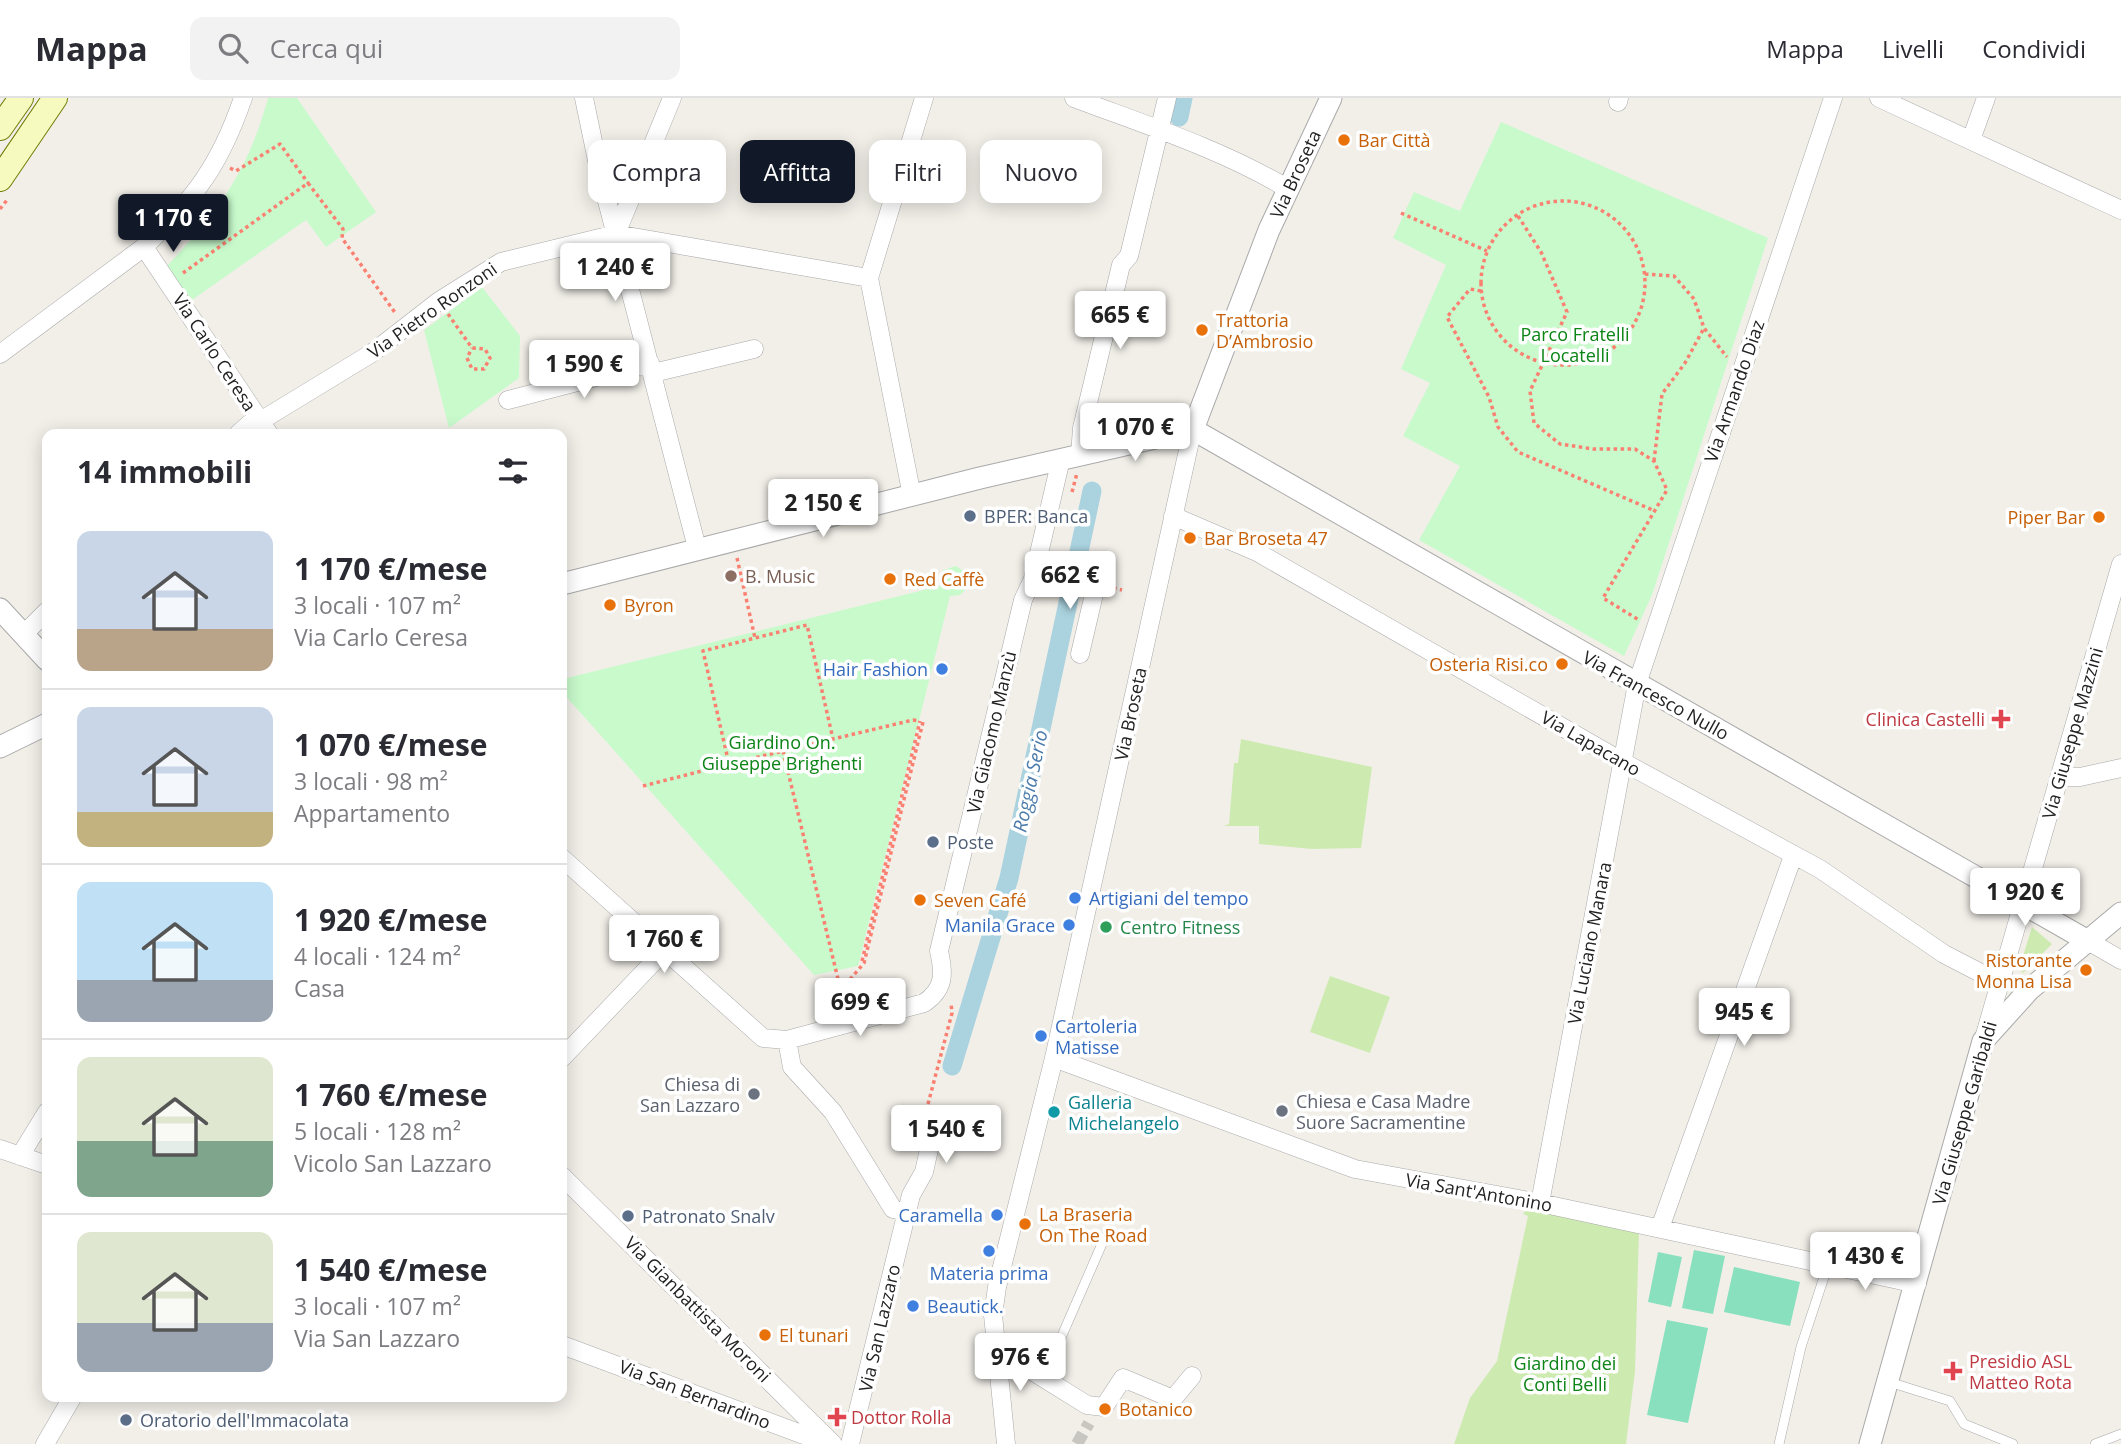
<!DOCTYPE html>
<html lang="it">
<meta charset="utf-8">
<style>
:root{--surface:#fff;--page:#f2f2f3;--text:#2b2b33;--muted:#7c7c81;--line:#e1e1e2;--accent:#111827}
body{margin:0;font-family:"Open Sans",sans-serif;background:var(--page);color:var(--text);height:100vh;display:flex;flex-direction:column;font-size:26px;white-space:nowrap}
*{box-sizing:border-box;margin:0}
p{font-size:23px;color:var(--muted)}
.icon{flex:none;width:38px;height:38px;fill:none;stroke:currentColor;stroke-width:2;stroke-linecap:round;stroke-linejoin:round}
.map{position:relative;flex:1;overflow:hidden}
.sheet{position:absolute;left:42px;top:331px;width:525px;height:973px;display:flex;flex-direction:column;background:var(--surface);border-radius:14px;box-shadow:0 4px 18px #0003}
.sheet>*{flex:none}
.top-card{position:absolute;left:588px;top:42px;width:665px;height:63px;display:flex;gap:14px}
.price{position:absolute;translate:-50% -60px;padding:0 16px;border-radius:7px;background:#fff;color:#222;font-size:23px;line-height:46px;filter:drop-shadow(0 2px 4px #0008)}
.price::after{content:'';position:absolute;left:50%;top:42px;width:21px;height:16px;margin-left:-10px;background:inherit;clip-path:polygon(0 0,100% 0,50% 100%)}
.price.current{background:var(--accent);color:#fff}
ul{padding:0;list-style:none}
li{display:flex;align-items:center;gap:21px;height:175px;padding:0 35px}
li+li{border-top:2px solid var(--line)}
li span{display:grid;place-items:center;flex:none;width:196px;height:140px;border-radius:14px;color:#555}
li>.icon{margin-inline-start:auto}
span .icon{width:84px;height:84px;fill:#fffc;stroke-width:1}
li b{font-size:30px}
h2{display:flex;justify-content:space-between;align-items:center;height:84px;padding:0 35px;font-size:30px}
.pill{padding:0 24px;border-radius:14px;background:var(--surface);box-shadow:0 4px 18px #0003;font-size:24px;line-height:63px}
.pill.current{background:var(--accent);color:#fff}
header{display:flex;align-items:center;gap:42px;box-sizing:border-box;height:98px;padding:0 35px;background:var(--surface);border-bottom:2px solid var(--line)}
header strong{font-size:33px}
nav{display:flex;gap:38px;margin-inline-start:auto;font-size:24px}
.search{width:490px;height:63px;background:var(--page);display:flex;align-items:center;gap:18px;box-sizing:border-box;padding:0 24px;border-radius:14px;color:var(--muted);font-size:26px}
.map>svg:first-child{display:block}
</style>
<header>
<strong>Mappa</strong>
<div class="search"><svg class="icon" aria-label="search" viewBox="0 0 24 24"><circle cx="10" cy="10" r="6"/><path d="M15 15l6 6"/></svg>Cerca qui</div>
<nav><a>Mappa</a><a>Livelli</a><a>Condividi</a></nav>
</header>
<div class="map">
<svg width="2121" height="1346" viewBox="0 0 2121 1346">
<rect width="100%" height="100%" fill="#f2efe9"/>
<path fill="#cdebb0" d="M1241,641L1372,669L1361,750L1312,751L1259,746V728H1224L1229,726L1234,665H1238Z
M2032,829L2052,846L2023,875L2019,871Z
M1330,878L1390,899L1370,955L1310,934Z
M1528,1110L1639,1133L1635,1273L1626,1346H1454L1470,1300L1497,1263L1528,1118L1523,1116Z"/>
<path fill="#c8facc" d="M268,0H297L376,114L326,149L306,122L192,202L166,169C218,114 248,74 268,0Z
M1501,24L1768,140L1652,497L1624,558L1419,442L1460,368L1403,338L1430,285L1401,271L1446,167L1393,140L1414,94L1460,113Z
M482,189L520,238L519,280L449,330L424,232Z
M956,468L967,475L969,488L960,497L950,498L858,868L814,877L562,594V572L567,580L940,488L943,472Z"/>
<path fill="#88e0be" d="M1694,1152L1725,1158L1713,1216L1682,1210Z
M1658,1154L1682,1159L1671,1209L1648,1204Z
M1734,1169L1800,1184L1790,1228L1724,1214Z
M1667,1222L1708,1230L1688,1325L1647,1317Z"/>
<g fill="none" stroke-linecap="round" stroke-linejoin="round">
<path stroke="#aad3df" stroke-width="19" d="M1179,19L1183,0
M952,968L1009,780L1092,393"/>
<path stroke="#c8c6c1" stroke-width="12" stroke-dasharray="12 6" stroke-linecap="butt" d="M1077,1346L1089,1325"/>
<g stroke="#a9a9a9" stroke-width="10">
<path id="service" d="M1043,1281L1105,1139
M1889,1284L1950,1303L1964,1326L2013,1346
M1779,1346L1801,1249L1828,1167
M2095,1346L2121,1336"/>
</g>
<g stroke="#a9a9a9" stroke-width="19">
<path id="minor" d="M243,0C220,67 195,100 144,149L269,336
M584,0L599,72L697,450
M1074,0C1143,26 1224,52 1288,91
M1879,0L2121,112
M1618,4L1619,0
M1971,42L1986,0
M616,136L672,0
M0,256L144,149
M653,275L754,251
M508,302L650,265
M262,322L372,255L439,203L501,164L616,136L869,180
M238,336L257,319
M1080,357L1082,330L1121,167L1129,158L1167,0
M912,398L869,180L924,0
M1173,418L1257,454L1623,664L1820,771L1944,856L2000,885
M1037,465L1098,479L1080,556
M24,536L47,513
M2061,679H2080L2121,670
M562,760L763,940L787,942L924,905C945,891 944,875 939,853L1023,502L1033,481L1061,361
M2088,843L2121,862
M1984,940L2121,466
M787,942L792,969L833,1014L893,1111L907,1114
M562,960L665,852
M1054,960L1355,1071L1540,1105L1917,1186
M0,1051L47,1067
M20,1058L47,1014
M562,1078L833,1346
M1540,1105L1637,586L1833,0
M1660,1130L1793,758
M562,1247L828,1346
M998,1259L1008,1258L1087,1307L1104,1309L1123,1280L1173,1301L1192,1278
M45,1346L73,1298
M850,1346L911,1097L924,1074L932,1038L924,1021
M1006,1346L993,1217L997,1189L1054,960L1192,334"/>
</g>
<g stroke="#a9a9a9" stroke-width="23">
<path id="tertiary" d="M1192,334L1269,132L1331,0
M562,486L980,380L1177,335H1199L2088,843
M0,511L47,562
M0,649L47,626
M1870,1346L1983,943L2029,892L2121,815"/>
</g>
<g stroke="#707d05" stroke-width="26">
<path id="secondary" d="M0,30L21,0
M0,81L55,0"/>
</g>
<path stroke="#fa8072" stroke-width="3.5" stroke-dasharray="3.5 3.5" stroke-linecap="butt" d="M230,70L236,73L280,46L308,85
M1481 185a82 82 0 1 1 164 0a82 82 0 1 1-164 0Z
M0,111L7,102
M1401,115L1487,153
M1518,118L1541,154L1567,214L1530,293L1534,325L1560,346L1593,351H1635L1654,363L1667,392L1603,500L1639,522
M183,175L308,85L343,131L342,140L396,216
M1645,176L1674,178L1694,201L1704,230L1727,259
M1481,193L1470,191L1447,219L1489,299L1498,329L1518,354L1655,413
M448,216L472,250L485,251L490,260L484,271H472L467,260L472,250
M1654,363L1662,296L1685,265L1704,230
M1072,394L1077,375
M737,460L755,540
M1113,490L1122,492
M783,653L845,910
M729,666L833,641
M643,688L729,666L703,553L807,527L833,641L913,622L919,623
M862,863L920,623
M841,892L864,865L923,624
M928,1006L952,915L951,905"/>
<use href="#service" stroke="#fff" stroke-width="9"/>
<use href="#minor" stroke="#fff" stroke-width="18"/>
<use href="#tertiary" stroke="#fff" stroke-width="21"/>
<use href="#secondary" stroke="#f7fabf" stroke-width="24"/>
</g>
<g fill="#e8710a" stroke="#fff" stroke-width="2.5">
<circle cx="1344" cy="42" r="7"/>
<circle cx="1202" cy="232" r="7"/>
<circle cx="2099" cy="419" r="7"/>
<circle cx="1190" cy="440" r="7"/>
<circle cx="890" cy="481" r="7"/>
<circle cx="610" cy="507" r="7"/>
<circle cx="1562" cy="566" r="7"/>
<circle cx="920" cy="802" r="7"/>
<circle cx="2086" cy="872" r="7"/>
<circle cx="1025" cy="1126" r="7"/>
<circle cx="765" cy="1237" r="7"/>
<circle cx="1105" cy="1311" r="7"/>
</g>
<g fill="#5c6f8a" stroke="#fff" stroke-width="2.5">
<circle cx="970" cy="418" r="7"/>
<circle cx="933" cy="744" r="7"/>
<circle cx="628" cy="1118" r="7"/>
<circle cx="126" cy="1322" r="7"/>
</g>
<circle fill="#8d6e63" stroke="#fff" stroke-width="2.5" cx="731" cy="478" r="7"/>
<g fill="#3f7fe0" stroke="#fff" stroke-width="2.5">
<circle cx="942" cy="571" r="7"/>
<circle cx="1075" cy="800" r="7"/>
<circle cx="1069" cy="827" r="7"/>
<circle cx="1041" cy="938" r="7"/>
<circle cx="997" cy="1117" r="7"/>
<circle cx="989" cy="1153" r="7"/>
<circle cx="913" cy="1208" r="7"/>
</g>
<g fill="#e0444e" stroke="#fff" stroke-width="2.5">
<path d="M1997.5 610.5h7v7h7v7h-7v7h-7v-7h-7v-7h7z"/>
<path d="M1949.5 1262.5h7v7h7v7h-7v7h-7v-7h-7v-7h7z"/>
<path d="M833.5 1308.5h7v7h7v7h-7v7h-7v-7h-7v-7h7z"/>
</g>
<circle fill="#2e9e5b" stroke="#fff" stroke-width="2.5" cx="1106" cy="829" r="7"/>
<g fill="#6b7280" stroke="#fff" stroke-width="2.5">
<circle cx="754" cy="996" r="7"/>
<circle cx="1282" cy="1013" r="7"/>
</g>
<circle fill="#0f9aa8" stroke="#fff" stroke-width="2.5" cx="1054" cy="1014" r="7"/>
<g text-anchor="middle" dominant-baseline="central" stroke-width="7" stroke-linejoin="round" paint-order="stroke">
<g font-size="18" fill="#c56008" stroke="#fff" text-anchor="start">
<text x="1358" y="42">Bar Città</text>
<text x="1216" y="222">Trattoria<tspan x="1216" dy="21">D’Ambrosio</tspan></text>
<text x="2085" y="419" text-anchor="end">Piper Bar</text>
<text x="1204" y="440">Bar Broseta 47</text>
<text x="904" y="481">Red Caffè</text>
<text x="624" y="507">Byron</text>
<text x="1548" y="566" text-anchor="end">Osteria Risi.co</text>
<text x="934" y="802">Seven Café</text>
<text x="2072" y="862" text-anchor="end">Ristorante<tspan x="2072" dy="21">Monna Lisa</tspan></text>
<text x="1039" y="1116">La Braseria<tspan x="1039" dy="21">On The Road</tspan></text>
<text x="779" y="1237">El tunari</text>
<text x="1119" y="1311">Botanico</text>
</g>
<g font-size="18" fill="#222" stroke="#fff">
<text transform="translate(1295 76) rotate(-65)">Via Broseta</text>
<text transform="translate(432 212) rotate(-35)">Via Pietro Ronzoni</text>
<text transform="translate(215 254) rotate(57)">Via Carlo Ceresa</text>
<text transform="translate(1734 293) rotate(-71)">Via Armando Diaz</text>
<text transform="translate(1656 597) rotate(29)">Via Francesco Nullo</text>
<text transform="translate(1130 616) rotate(-78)">Via Broseta</text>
<text transform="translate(991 634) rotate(-77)">Via Giacomo Manzù</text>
<text transform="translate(2072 635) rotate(-74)">Via Giuseppe Mazzini</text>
<text transform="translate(1591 645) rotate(30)">Via Lapacano</text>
<text transform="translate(1589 845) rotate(-79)">Via Luciano Manara</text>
<text transform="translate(1964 1015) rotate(-74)">Via Giuseppe Garibaldi</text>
<text transform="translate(1479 1094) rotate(10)">Via Sant'Antonino</text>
<text transform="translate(698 1211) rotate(45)">Via Gianbattista Moroni</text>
<text transform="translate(879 1230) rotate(-77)">Via San Lazzaro</text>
<text transform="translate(695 1296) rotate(21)">Via San Bernardino</text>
</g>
<g font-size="18" fill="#0c8416" stroke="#fff">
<text x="1575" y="236">Parco Fratelli<tspan x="1575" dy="21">Locatelli</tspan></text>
<text x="782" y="644">Giardino On.<tspan x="782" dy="21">Giuseppe Brighenti</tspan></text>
<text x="1565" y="1265">Giardino dei<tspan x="1565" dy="21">Conti Belli</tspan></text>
</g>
<g font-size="18" fill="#4e5e75" stroke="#fff" text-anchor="start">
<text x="984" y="418">BPER: Banca</text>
<text x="947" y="744">Poste</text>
<text x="642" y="1118">Patronato Snalv</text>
<text x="140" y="1322">Oratorio dell'Immacolata</text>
</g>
<g font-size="18" fill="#785e54" stroke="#fff" text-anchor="start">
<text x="745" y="478">B. Music</text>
</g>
<g font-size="18" fill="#366cbe" stroke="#fff" text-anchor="end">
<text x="928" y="571">Hair Fashion</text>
<text x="1089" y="800" text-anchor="start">Artigiani del tempo</text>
<text x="1055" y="827">Manila Grace</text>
<text x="1055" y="928" text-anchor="start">Cartoleria<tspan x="1055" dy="21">Matisse</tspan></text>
<text x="983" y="1117">Caramella</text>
<text x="989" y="1175" text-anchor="middle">Materia prima</text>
<text x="927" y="1208" text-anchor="start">Beautick.</text>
</g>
<g font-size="18" fill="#be3a42" stroke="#fff" text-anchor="start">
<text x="1985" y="621" text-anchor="end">Clinica Castelli</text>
<text x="1969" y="1263">Presidio ASL<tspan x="1969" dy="21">Matteo Rota</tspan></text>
<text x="851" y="1319">Dottor Rolla</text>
</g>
<g font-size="18" fill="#27864d" stroke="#fff" text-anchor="start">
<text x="1120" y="829">Centro Fitness</text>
</g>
<g font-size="18" fill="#5b616d" stroke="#fff" text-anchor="end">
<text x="740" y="986">Chiesa di<tspan x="740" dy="21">San Lazzaro</tspan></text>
<text x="1296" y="1003" text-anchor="start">Chiesa e Casa Madre<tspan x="1296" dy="21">Suore Sacramentine</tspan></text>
</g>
<g font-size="18" fill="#0d838f" stroke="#fff" text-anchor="start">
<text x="1068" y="1004">Galleria<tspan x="1068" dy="21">Michelangelo</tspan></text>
</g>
<g font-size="19" font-style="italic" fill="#4a7aab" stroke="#fff">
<text transform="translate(1030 683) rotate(-78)">Roggia Serio</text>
</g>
</g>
</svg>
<b class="price current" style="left:173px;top:156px">1 170 €</b>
<b class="price" style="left:615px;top:205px">1 240 €</b>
<b class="price" style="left:1120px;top:253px">665 €</b>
<b class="price" style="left:584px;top:302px">1 590 €</b>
<b class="price" style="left:1135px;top:365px">1 070 €</b>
<b class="price" style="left:823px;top:441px">2 150 €</b>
<b class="price" style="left:1070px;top:513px">662 €</b>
<b class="price" style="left:2025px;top:830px">1 920 €</b>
<b class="price" style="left:664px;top:877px">1 760 €</b>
<b class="price" style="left:860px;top:940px">699 €</b>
<b class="price" style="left:1744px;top:950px">945 €</b>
<b class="price" style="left:946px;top:1067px">1 540 €</b>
<b class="price" style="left:1865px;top:1194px">1 430 €</b>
<b class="price" style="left:1020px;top:1295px">976 €</b>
<div class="top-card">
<a class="pill">Compra</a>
<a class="pill current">Affitta</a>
<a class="pill">Filtri</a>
<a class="pill">Nuovo</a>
</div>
<section class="sheet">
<h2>14 immobili<svg class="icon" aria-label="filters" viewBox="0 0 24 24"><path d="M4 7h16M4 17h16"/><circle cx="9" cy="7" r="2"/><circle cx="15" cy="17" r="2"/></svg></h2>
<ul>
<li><span style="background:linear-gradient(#c9d6e8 70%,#b9a48a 0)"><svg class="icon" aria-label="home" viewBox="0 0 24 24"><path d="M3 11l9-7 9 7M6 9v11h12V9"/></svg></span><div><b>1 170 €/mese</b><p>3 locali · 107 m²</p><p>Via Carlo Ceresa</p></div></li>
<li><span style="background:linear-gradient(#c9d6e8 75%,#c2b280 0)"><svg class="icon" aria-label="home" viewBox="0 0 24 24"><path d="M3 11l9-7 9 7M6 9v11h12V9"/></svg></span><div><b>1 070 €/mese</b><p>3 locali · 98 m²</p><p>Appartamento</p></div></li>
<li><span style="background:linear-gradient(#bfe0f5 70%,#9aa5b1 0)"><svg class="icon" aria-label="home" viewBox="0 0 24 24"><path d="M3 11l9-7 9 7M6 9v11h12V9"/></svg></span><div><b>1 920 €/mese</b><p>4 locali · 124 m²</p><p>Casa</p></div></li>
<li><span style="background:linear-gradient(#dfe7d0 60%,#7fa58c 0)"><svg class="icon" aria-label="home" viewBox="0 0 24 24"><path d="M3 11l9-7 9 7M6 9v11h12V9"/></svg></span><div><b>1 760 €/mese</b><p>5 locali · 128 m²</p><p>Vicolo San Lazzaro</p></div></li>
<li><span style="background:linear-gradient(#dfe7d0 65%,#9aa5b1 0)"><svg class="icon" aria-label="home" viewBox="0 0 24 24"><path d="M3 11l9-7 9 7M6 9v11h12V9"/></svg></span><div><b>1 540 €/mese</b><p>3 locali · 107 m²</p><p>Via San Lazzaro</p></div></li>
</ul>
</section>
</div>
